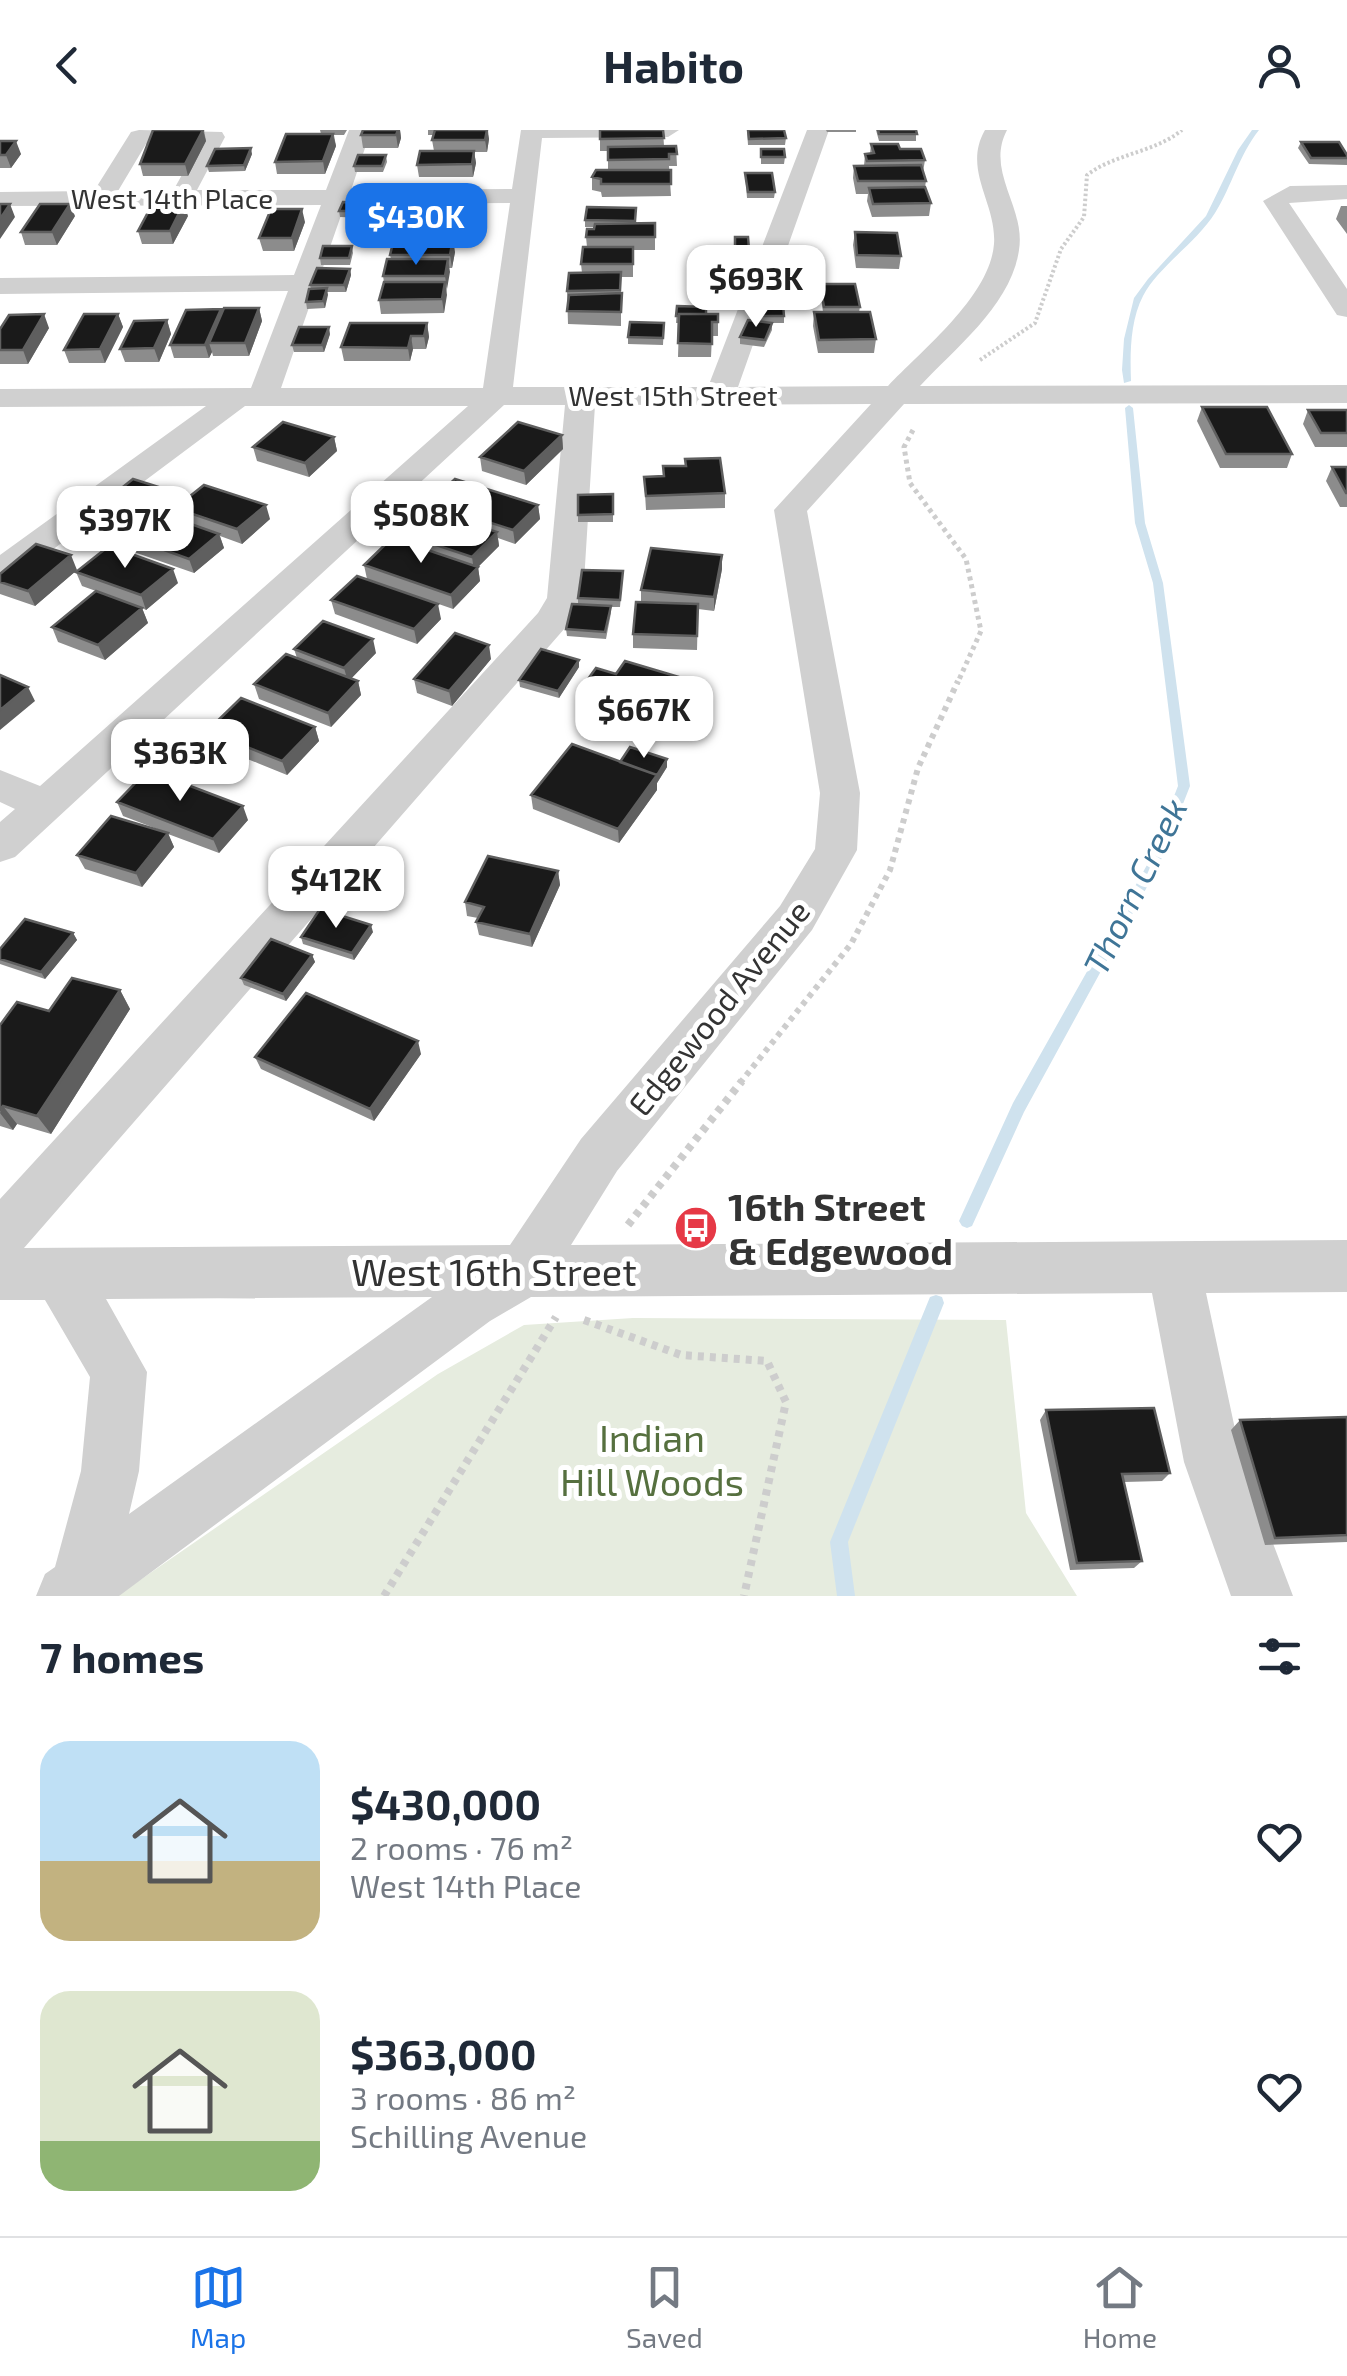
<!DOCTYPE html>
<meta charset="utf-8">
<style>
:root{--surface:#fff;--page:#f2f2f3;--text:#1f2937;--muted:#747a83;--line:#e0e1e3;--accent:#1a73e8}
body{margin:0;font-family:"Exo 2",sans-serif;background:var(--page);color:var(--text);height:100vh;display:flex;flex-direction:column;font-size:38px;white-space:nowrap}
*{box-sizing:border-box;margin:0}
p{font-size:32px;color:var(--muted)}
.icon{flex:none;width:55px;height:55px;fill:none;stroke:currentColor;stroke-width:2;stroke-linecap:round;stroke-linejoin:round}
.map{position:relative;height:1466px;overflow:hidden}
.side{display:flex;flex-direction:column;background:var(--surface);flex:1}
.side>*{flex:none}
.price{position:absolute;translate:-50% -85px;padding:0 22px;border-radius:20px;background:#fff;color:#222;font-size:32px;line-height:65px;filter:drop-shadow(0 2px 5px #0008)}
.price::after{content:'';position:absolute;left:50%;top:60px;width:30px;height:22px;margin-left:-15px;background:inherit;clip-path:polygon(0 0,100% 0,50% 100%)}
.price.on{background:var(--accent);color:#fff}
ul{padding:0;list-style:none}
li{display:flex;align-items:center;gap:30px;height:250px;padding:0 40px}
li span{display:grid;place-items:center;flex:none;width:280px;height:200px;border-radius:30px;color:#555}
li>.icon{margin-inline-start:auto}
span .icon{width:120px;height:120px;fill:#fffc;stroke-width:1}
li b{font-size:42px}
h2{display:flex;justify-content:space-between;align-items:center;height:120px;padding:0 40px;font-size:42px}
header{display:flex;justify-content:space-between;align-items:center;height:130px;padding:0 40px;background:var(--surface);font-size:45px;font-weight:700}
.dock{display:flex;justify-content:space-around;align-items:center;height:140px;border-top:2px solid var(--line);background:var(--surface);font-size:28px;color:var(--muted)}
.dock a{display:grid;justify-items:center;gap:5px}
.dock .on{color:var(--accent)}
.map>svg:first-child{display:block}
</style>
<header><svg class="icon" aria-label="back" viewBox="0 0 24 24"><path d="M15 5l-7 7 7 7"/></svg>Habito<svg class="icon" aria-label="person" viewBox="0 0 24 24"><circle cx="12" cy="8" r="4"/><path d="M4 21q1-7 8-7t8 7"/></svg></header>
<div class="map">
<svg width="1347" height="1466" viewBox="0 0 1347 1466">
<rect width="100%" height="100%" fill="#fff"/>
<path fill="#e6ecdf" d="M633,1188L1006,1190L1026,1383L1077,1466H117L438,1244L524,1195Z"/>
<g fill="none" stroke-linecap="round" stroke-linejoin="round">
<path fill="#cfe2ee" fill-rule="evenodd" d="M1252,0H1259C1239,25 1232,56 1215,83C1196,113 1158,137 1143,166C1130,191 1130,224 1131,251L1124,253L1122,240L1124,209L1134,168L1148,149L1206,86L1238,20Z
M1129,275L1133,278L1145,393L1163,453L1190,656L1159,735L1024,982L972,1096L967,1098L962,1096L959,1091L1013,973L1147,735L1178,656L1153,453L1135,393L1125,278Z
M936,1165L942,1167L944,1173L848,1412L855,1466H837L830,1412L930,1167Z"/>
<path stroke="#cdcdcd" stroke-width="4" stroke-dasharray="2.5 2.5" stroke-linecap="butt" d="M980,230L1035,193L1061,119L1084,87L1087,45C1116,23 1154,23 1182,0"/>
<path stroke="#cdcdcd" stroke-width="5" stroke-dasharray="4 4" stroke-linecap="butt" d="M913,300L904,317L910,353L966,429L981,501L957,554"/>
<path stroke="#cdcdcd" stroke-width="6" stroke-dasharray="5 5" stroke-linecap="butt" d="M740,953L851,814L890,740L918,638L958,551"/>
<path stroke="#cdcdcd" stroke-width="8" stroke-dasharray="6 6" stroke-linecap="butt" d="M628,1095L742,951
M584,1190L681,1225L767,1231L786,1272L744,1466
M384,1466L556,1187"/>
<path fill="#d0d0d0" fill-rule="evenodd" d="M139,0L222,2L225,7L197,60H326L349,0H371L351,60L512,59L521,0H679L668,7L542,8L513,257H708L807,0H829L738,257L888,256C922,220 990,166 994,114C997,73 962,40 985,0H1007C985,42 1026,77 1019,120C1011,175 956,217 920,256L1347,255V273L904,274L807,381L860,663L857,720L812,800L617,1041L571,1115L1347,1110V1162L1206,1163L1242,1332L1293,1466H1231L1184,1332L1152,1163L531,1167L490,1191L119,1466H36L45,1444L55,1437L81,1341L90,1247L45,1170H0V1069L538,483L547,468L565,275H504L15,727L0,732V692L15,679L0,672V640L40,656L468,276H245L12,450L0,453V425L206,276L0,277V259L251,258L288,161L0,164V148L294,145L321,75L0,76V62L94,61L131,2ZM146,14H199L173,61H118ZM510,73L483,258H281L345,74ZM871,274L774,380L820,663L815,719L780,776L581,1009L510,1115L24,1118L565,498L583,468L595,275ZM432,1167L129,1384L139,1341L147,1242L106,1169Z
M1347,55V69L1289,73L1347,159V187L1337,185L1263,71L1290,56Z"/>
</g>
<path fill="#8c8c8c" d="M153,0H204L206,11L188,46H143L140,34Z
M320,0H347L344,5H334L336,16L325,44H277L275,32L321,4Z
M400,0L401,8L398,18H363L361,5Z
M428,0H488L489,9L487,22H474L476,33L473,47H419L417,35L434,21L432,10L433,5H428Z
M663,0L664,16H676L677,36H669L671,66L602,67L601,62L592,60V47L608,40V21H600V9Z
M747,0L786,8L785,15H748Z
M826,0H856V2H827Z
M876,0H916V11H879Z
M0,11L21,24L11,38H0Z
M1301,12L1347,25V35L1309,34L1298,18Z
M871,14L900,19L925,30L923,42L926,51L925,57L931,73L929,86L872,87L867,71L868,64H856L853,48L854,36H864L865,24H870Z
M761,19L785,27L784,34H761Z
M252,24L245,41L209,42L207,36Z
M386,25L387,32L383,42H355L354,36Z
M745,43L775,62L774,68H747Z
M367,73L368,79L365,88L340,87L339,81Z
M1341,76H1347V104L1336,89Z
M636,78L635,93H655V120H633V147H621V196L568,194L567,161L582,143L581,134L587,117L586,107L594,99L595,97H585V90Z
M75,86L57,115H25L21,102Z
M188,86L173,114H142L138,101Z
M455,88L452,103L394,104L392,91Z
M305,92L294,121H263L259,108Z
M855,102L901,126L899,139L856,138L853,115Z
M735,107H748V126H740V145H710V124H735Z
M352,116L353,123L350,135H321L320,128Z
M455,122L452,138H449L444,183L381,184L379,170L384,152L383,146L391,129L390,125Z
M350,139L351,145L346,162H327L325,178L307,179L306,172L311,159L310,155Z
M820,154L860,177L859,182L876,209L874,223H818L813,196L814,182H823L820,161Z
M696,162L731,163V169L697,170Z
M757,174L784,186V193H768H772V200L764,217L740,214V207L757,191Z
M677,176L706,184H718V206H712L711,227H678L679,193H676Z
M259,178L262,191L249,226H213L212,222L209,228H174L170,215L221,179L222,184Z
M118,184L123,197L105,233H69L64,220Z
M167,190L171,204L159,232H125L120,219Z
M427,193L429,207L426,219H413L410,231H344L341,217Z
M664,193L663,215L628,214V207Z
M49,198L28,234H0V199Z
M330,204L324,222H294L292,215Z
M1202,277L1292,324L1287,338H1220L1197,291Z
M1308,280H1347V317H1315L1303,294Z
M562,305L563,319L526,355L482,341L480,327Z
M334,307L337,321L309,347L257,331L253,317Z
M685,329L725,363V378L646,380L644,347L663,346L685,336Z
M1332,337H1347V377H1340L1326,351Z
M613,364V392H578V385Z
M168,366L144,385L133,382L134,385L112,403L85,394L82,387L110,371L109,368Z
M429,373L538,375L540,389L515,414L498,408L499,416L478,437L480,451L453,479L367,449L364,435L401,411L400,403L430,381Z
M175,378L270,389L242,414L220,406L224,418L194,443L131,421L126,406L179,390Z
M722,425V439L714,481L698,479L697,520L633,518V504L641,472V460Z
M77,440L35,476L0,464V444Z
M623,441L620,477H611V483L606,509L567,506L566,499L578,474V468Z
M76,442L178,453L146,480L142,478L148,493L105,530L58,512L52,497L96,461L82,456Z
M331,470L441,489L417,514L335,484Z
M294,519L376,523L351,548L358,551L361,565L331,597L259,569L254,554L297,528Z
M491,529L452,576L417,563L414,549Z
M579,530V537L559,568L520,557L519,550Z
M616,544L699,553V567L676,603L581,574L580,560Z
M315,597L319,611L287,645L213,615L207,601Z
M620,632L667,637L657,653V660L619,713L533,679L531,665Z
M117,672L248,690L219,723L168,704L174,717L142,757L85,739L77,725L165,702L123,686Z
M558,741L560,755L532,817L479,805L476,792L478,788L467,786L465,772Z
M373,802L354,830L303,814L301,807Z
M73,803L77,810L45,849L0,834V819Z
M312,825L315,832L286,871L244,855L241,848Z
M120,860L130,879L51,1004L17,994L13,1000L0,996V895Z
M421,924L374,991L261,939L255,927Z
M1046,1280L1170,1343L1162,1351L1124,1352L1142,1431L1134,1438L1070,1440L1040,1290Z
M1347,1287V1412L1265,1415L1231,1300L1240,1290Z"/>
<path fill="#5f5f5f" d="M203,0L206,11L188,46L185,34Z
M398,0H400L401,8L398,18L396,5Z
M487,0L489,9L487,22L485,10Z
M333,4L336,16L325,44L323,31Z
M16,11L21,24L11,38L6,25Z
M251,18L252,24L245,41L244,35Z
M474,21L476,33L473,47L472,34Z
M184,73L188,86L173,114L170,101Z
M10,74L15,87L0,109V89Z
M70,74L75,86L57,115L52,102Z
M453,75L455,88L452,103L450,90Z
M302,79L305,92L294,121L292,108Z
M453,108L455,122L452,138L450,125Z
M448,129L450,142L447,159L445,146Z
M350,139L351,145L346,162L344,155Z
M445,152L447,165L444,183L442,169Z
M327,158L328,165L325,178L323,171Z
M259,178L262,191L249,226L245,213Z
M221,179L224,193L209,213L212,222L209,228L205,215Z
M44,184L49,198L28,234L23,220Z
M118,184L123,197L105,233L100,219Z
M167,190L171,204L159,232L154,218Z
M427,193L429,207L426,219L424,206Z
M329,197L330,204L324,222L322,215Z
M411,206L413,219L410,231L408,218Z
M562,305L563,319L526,355L524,341Z
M334,307L337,321L309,347L305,333Z
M165,359L168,366L144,385L142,378Z
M266,375L270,389L242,414L237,399Z
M538,375L540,389L515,414L513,400Z
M131,378L134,385L112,403L109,395Z
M497,402L499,416L478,437L480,451L453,479L451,465L474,441L472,427Z
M219,404L224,418L194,443L189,429Z
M71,425L77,440L35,476L28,461Z
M722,425V439L714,481V467Z
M173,439L178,453L146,480L141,465Z
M438,474L441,489L417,514L414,499Z
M142,478L148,493L105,530L98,515Z
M373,509L376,523L348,552L344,538Z
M489,515L491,529L452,576L449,561Z
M579,530V537L559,568L558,561Z
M358,551L361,565L331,597L328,583Z
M699,553V567L676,603V589Z
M28,557L35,571L0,600V580Z
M315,597L319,611L287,645L282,631Z
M667,629V637L657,653V660L619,713L618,699Z
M243,676L248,690L219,723L213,709Z
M168,703L174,717L142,757L136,743Z
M558,741L560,755L532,817L530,804Z
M371,795L373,802L354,830L352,823Z
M73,803L77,810L45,849L41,842Z
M312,825L315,832L286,871L283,864Z
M120,860L130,879L51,1004L37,986Z
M418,911L421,924L374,991L370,979Z
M3,976L17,994L13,1000L0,983Z"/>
<path fill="#1a1a1a" stroke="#5f5f5f" stroke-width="2.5" d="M153,0H203L185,34H140Z
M363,0H398L396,5H361Z
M435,0H487L485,10H432Z
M600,0H663L664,8L600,9Z
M748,0H784L786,8L749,9Z
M878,0H916L917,4H879Z
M286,4H333L323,31L275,32Z
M0,11H16L6,25H0Z
M1301,12H1339L1347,25V28H1311Z
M871,14H898L900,19H921L925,30L867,31L865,24L874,23Z
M676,16L677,24H669V29L608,30V17Z
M251,18L244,35L207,36L215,19Z
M761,19H784L785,27H761Z
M420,21H474L472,34L417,35Z
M358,25H386L382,36H354Z
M921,35L926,51H858L854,36Z
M596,40H671V54H601V49L592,47Z
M745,43H772L775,62H748Z
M925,57L931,73L873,74L869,58Z
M343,72L367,73L363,81H339Z
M153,73H184L170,101H138Z
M0,74H10L0,89Z
M40,74H70L52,102H21Z
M453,75L450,90L392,91L396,76Z
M587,77L636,78L635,91L585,90Z
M271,79H302L292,108H259Z
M655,93V107H586L587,99H594L595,94Z
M855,102L897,103L901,126L857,125Z
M735,107H748L749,119H735Z
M453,108L450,125H390L394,109Z
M323,116H352L349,128H320Z
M583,117H633V134H581Z
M710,124H740V138H710Z
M387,129H448L445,146H383Z
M317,138L350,139L344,155H310Z
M621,142L620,160L567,161L569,143Z
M384,152H445L442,169L379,170Z
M820,154H855L860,177H824Z
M696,155H730L731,163H697Z
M327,158L323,171L306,172L309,159Z
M622,163L621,182L567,181L569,165Z
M757,174H783L784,186H758Z
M677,176L706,177V184H679V186H676Z
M224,178H259L245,213H209Z
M221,179L205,215H170L186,180Z
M814,182H870L876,209L819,210Z
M44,184L23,220H0V199L9,185Z
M84,184H118L100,219L64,220Z
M679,184H718V192H712V214L678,213Z
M167,190L154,218L120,219L134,191Z
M748,190L772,193L765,210L740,207Z
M630,192L664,193L663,208L628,207Z
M350,193H427L424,206H411L408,218L341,217Z
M299,197H329L322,215H292Z
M1202,277H1267L1292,324H1226Z
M1308,280H1347V303H1321Z
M283,292L334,307L305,333L253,317Z
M518,292L562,305L524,341L480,327Z
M720,328L725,363L646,366L644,347L664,346L663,336H686L685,329Z
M1332,337H1347V363H1346Z
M133,349L165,359L142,378L109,368Z
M455,349L538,375L513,400L429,373Z
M204,355L266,375L237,399L175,378Z
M613,364V384L578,385V365Z
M105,369L131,378L109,395L82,387Z
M425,379L497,402L472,427L400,403Z
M157,382L219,404L189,429L126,406Z
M392,408L478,437L451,465L364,435Z
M36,414L71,425L28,461L0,452V444Z
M109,416L173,439L141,465L76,442Z
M651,418L722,425L714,467L641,460Z
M582,440L623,441L620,470L578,468Z
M357,446L438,474L414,499L331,470Z
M96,461L142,478L98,515L52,497Z
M636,472L698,474L697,506L633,504Z
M572,474L611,476L605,502L566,499Z
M323,491L373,509L344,538L294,519Z
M455,503L489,515L449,561L414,549Z
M541,519L579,530L558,561L519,550Z
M286,524L358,551L328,583L254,554Z
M625,531L699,553L676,589L580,560L596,538L616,544Z
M0,545L28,557L0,580Z
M241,568L315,597L282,631L207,601Z
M572,614L657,645L618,699L531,665Z
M630,617L667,629L656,647L657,645L620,632Z
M148,640L243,676L213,709L117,672Z
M111,686L168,703L136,743L77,725Z
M488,726L558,741L530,804L476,792L484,777L465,772Z
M320,779L371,795L352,823L301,807Z
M25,789L73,803L41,842L0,829V819Z
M271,809L312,825L283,864L241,848Z
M72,848L120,860L37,986L3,976L0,980V895L17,872L49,881Z
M306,863L418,911L370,979L255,927Z
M1154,1278L1170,1343L1122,1344L1142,1431L1077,1433L1046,1280Z
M1347,1287V1405L1275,1408L1240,1290Z"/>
<defs>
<g id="bus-disc" transform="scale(2.25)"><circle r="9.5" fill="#e63946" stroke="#fff"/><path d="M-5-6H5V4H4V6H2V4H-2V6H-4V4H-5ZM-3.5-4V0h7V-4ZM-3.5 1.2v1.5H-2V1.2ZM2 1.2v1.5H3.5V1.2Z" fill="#fff"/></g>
</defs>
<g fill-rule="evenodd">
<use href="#bus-disc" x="696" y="1098"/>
</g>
<g text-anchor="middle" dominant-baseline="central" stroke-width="10" stroke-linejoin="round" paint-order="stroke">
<g font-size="28" fill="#333" stroke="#fff">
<text x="172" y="68">West 14th Place</text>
<text x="673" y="265">West 15th Street</text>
</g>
<g font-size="32" fill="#333" stroke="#fff">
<text transform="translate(718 877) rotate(-51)">Edgewood Avenue</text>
</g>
<g font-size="35" font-style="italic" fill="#3f7597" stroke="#fff">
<text transform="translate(1134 756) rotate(-64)">Thorn Creek</text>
</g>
<g font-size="38" font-weight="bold" fill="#333" stroke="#fff" text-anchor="start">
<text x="728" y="1076">16th Street<tspan x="728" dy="44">&amp; Edgewood</tspan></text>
</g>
<g font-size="38" fill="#333" stroke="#fff">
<text x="494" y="1141">West 16th Street</text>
</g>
<g font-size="38" fill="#56703f" stroke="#fff">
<text x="652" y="1307">Indian<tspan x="652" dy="44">Hill Woods</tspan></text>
</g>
</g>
</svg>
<b class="price on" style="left:416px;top:138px">$430K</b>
<b class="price" style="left:756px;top:200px">$693K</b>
<b class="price" style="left:421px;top:436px">$508K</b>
<b class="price" style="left:125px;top:441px">$397K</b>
<b class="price" style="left:644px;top:631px">$667K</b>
<b class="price" style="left:180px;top:674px">$363K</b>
<b class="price" style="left:336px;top:801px">$412K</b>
</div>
<section class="side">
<h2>7 homes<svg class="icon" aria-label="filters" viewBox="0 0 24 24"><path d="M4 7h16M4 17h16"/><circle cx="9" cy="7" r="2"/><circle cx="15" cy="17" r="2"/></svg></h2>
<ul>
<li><span style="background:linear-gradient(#bfe0f5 60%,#c2b280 0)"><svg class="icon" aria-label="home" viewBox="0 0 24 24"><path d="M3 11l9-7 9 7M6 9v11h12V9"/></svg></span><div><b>$430,000</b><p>2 rooms · 76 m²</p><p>West 14th Place</p></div><svg class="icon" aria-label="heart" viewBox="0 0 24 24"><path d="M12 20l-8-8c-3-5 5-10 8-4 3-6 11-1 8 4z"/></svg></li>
<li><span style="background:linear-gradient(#dfe7d0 75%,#8fb573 0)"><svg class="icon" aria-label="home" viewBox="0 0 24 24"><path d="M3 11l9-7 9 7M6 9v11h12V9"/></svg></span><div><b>$363,000</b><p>3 rooms · 86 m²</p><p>Schilling Avenue</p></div><svg class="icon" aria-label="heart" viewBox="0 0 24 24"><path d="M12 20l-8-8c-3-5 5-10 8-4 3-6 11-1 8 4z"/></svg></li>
</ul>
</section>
<nav class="dock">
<a class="on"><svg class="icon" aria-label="map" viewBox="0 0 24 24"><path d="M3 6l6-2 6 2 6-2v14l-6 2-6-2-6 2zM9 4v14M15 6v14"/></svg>Map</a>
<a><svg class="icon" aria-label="saved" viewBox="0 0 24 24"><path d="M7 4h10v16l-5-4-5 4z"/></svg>Saved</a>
<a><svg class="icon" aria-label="home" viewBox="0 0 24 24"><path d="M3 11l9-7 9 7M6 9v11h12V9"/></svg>Home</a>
</nav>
